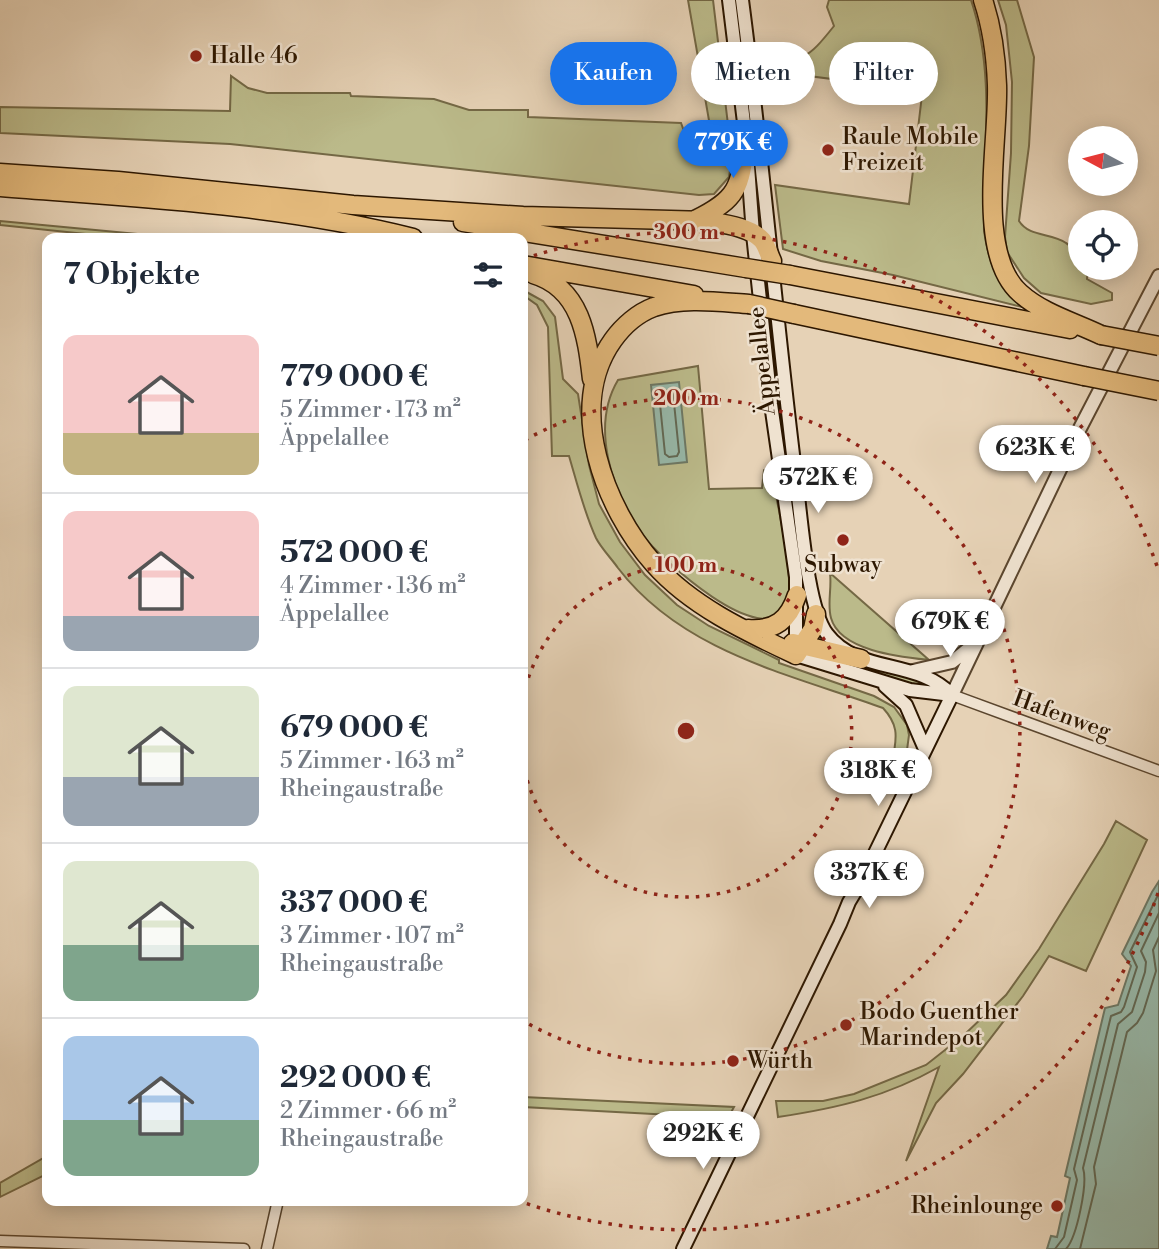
<!DOCTYPE html>
<html lang="de">
<meta charset="utf-8">
<style>
:root{--surface:#fff;--page:#f6f6f7;--text:#1f2937;--muted:#747a83;--line:#e0e1e3;--accent:#1a73e8}
body{margin:0;font-family:"Libre Bodoni",serif;background:var(--page);color:var(--text);height:100vh;display:flex;flex-direction:column;font-size:26px;white-space:nowrap}
*{box-sizing:border-box;margin:0}
p{font-size:23px;color:var(--muted)}
.icon{flex:none;width:38px;height:38px;fill:none;stroke:currentColor;stroke-width:2;stroke-linecap:round;stroke-linejoin:round}
.map{position:relative;flex:1;overflow:hidden}
.panel{position:absolute;left:42px;top:233px;width:486px;height:973px;display:flex;flex-direction:column;background:var(--surface);border-radius:14px;box-shadow:0 4px 18px #0003}
.panel>*{flex:none}
.hud{position:absolute;left:550px;top:42px;width:504px;height:63px;display:flex;gap:14px}
.needle{width:46px;rotate:277deg}
.fabs{position:absolute;left:1068px;top:126px;display:grid;gap:14px}
.fabs a{display:grid;place-items:center;width:70px;height:70px;border-radius:50%;background:var(--surface);box-shadow:0 4px 18px #0003;font-size:35px}
.price{position:absolute;translate:-50% -60px;padding:0 16px;border-radius:24px;background:#fff;color:#222;font-size:23px;line-height:46px;filter:drop-shadow(0 2px 4px #0008)}
.price::after{content:'';position:absolute;left:50%;top:42px;width:21px;height:16px;margin-left:-10px;background:inherit;clip-path:polygon(0 0,100% 0,50% 100%)}
.price.on{background:var(--accent);color:#fff}
ul{padding:0;list-style:none}
li{display:flex;align-items:center;gap:21px;height:175px;padding:0 21px}
li+li{border-top:2px solid var(--line)}
li span{display:grid;place-items:center;flex:none;width:196px;height:140px;border-radius:14px;color:#555}
li>.icon{margin-inline-start:auto}
span .icon{width:84px;height:84px;fill:#fffc;stroke-width:1}
li b{font-size:30px}
h2{display:flex;justify-content:space-between;align-items:center;height:84px;padding:0 21px;font-size:30px}
.tag{padding:0 24px;border-radius:32px;background:var(--surface);box-shadow:0 4px 18px #0003;font-size:24px;line-height:63px}
.tag.on{background:var(--accent);color:#fff}
.map>svg:first-child{display:block}
</style>
<div class="map">
<svg width="1159" height="1249" viewBox="0 0 1159 1249">
<rect width="100%" height="100%" fill="#e6d2b6"/>
<filter id="stains"><feTurbulence type="fractalNoise" baseFrequency=".00286" numOctaves="4"/><feColorMatrix values="0 0 0 0 .2 0 0 0 0 .09 0 0 0 0 .02 0 0 0 .5 -.17"/></filter>
<radialGradient id="worn" r=".72"><stop offset=".6" stop-color="#630" stop-opacity="0"/><stop offset="1" stop-color="#630" stop-opacity=".3"/></radialGradient>
<path fill="#bbba8a" stroke="#746845" stroke-width="2" d="M688,0H713L732,158L729,177L714,194L699,195L230,144L0,133V107L230,111L231,76L248,88L267,93H350L351,96L434,99L469,110H528V117L681,123L685,134L699,138L706,134L710,126Z
M829,0H971C996,74 983,155 984,231C989,265 997,283 1022,307L893,275L821,261L783,249L775,185L909,204L922,95L895,87L761,70V64C804,60 807,60 834,26L827,7Z
M998,0H1017L1034,57L1029,146L1019,221C1030,238 1051,232 1066,243C1072,246 1073,251 1080,254V268H1088L1087,279L1112,293V300L1091,304L1041,293L1024,278L1007,252L1005,237L1011,153L1012,82L1006,25Z
M0,221L180,238H124L0,225Z
M523,290L543,301L555,317L563,379L578,394L589,465L599,504L620,542L645,575L677,605L709,626L779,660V663L874,696L894,707L907,725L909,735L907,750L897,775C885,752 909,736 883,708C789,674 682,652 618,568C611,558 601,548 596,538C584,512 577,483 569,456H552L548,327L537,305L523,295Z
M698,366L709,489L762,488L764,470L770,469C776,494 796,586 787,605C764,654 659,558 642,534C612,492 590,427 618,380Z
M830,573L929,660C901,657 840,651 831,618C827,604 832,588 830,573Z
M826,656L917,679L931,683L926,691L890,681Z
M1116,821L1147,840L1086,971L1049,956L1023,996L963,1074L936,1103L906,1161L939,1067C886,1097 838,1108 778,1117L776,1101H823L854,1094L926,1065L964,1035L1006,995L1039,949L1104,844Z
M523,1097L734,1107L728,1118L523,1107Z
M47,1156V1174L0,1197V1183Z"/>
<path fill="#97b8a9" stroke="#6d7865" stroke-width="2" d="M679,382L687,462L659,465L651,385Z
M1159,881V1249H1047L1051,1236L1057,1237L1070,1178L1065,1176L1105,1008L1118,1005L1131,966L1122,954L1152,892Z"/>
<g fill="none" stroke-linecap="round" stroke-linejoin="round">
<path stroke="#626854" stroke-width="2" d="M670,390L673,393L679,452L677,456L669,457L665,454L659,394L661,391Z
M1055,1249L1064,1237L1077,1180L1074,1169L1111,1016L1121,1012L1124,1007L1137,967L1130,952L1159,893
M1066,1249C1077,1237 1088,1183 1083,1168L1118,1024L1132,1012L1145,972L1146,962L1141,951L1159,913
M1080,1249L1096,1184L1094,1167L1127,1032L1137,1023L1143,1013L1156,971L1153,950L1159,937"/>
<g stroke="#5b462e" stroke-width="13">
<path id="minor" d="M952,695L1159,771
M0,1241L244,1249
M267,1249L278,1200"/>
</g>
<g stroke="#5b462e" stroke-width="16">
<path id="tertiary" d="M913,671L952,662L972,646
M952,695L1076,436L1159,276"/>
</g>
<g stroke="#2d1700" stroke-width="16">
<path id="secondary" d="M729,0L746,139L753,234L771,404L796,577V655L910,690L952,695
M742,0C763,159 776,320 796,479C801,515 807,608 827,634C858,675 917,658 952,695
M885,686L906,705L925,749
M683,1249L840,924L849,902L861,882L952,695"/>
</g>
<g stroke="#2d1700" stroke-width="21">
<path id="motorway" d="M983,0C992,27 996,57 997,85C999,141 975,253 1020,293C1042,313 1074,322 1101,335
M0,173L118,181L353,205L523,216L707,221C724,224 750,227 762,240C767,246 769,255 772,261
M0,187C138,198 278,204 413,238
M695,220C740,198 740,186 746,139
M463,222L746,268
M523,265L694,295
M533,274C581,288 587,336 592,379
M790,275L1070,329
M749,304C719,302 683,297 654,307C638,313 623,326 613,340C565,407 605,509 654,564C691,606 747,632 796,655L813,629L816,614
M794,314L1084,376
M748,629C775,631 789,620 797,595
M793,643L861,659"/>
</g>
<use href="#minor" stroke="#efe2d0" stroke-width="10"/>
<use href="#tertiary" stroke="#efe2d0" stroke-width="12"/>
<use href="#secondary" stroke="#efe2d0" stroke-width="12"/>
<use href="#motorway" stroke="#e3b97b" stroke-width="18"/>
<g stroke="#2d1700" stroke-width="21" stroke-linecap="butt">
<path id="motorway-bridge" d="M746,268L790,275
M749,304L794,314
M1101,335L1159,346
M1084,376L1159,391"/>
</g>
<use href="#motorway-bridge" stroke="#e3b97b" stroke-width="18"/>
</g>
<g fill="none" stroke="#8f2418" stroke-width="3.5" stroke-dasharray="3.5 7">
<path d="M523 698A166 166 0 1 1 523 764"/>
<path d="M525 440A333 333 0 1 1 525 1022"/>
<path d="M1158 893A499 499 0 0 1 519 1201M524 259A499 499 0 0 1 1158 569"/>
</g>
<g fill="#8f2418" stroke="#efe2d0" stroke-width="2.5">
<circle cx="196" cy="56" r="7"/>
<circle cx="828" cy="150" r="7"/>
<circle cx="843" cy="540" r="7"/>
<circle cx="846" cy="1025" r="7"/>
<circle cx="733" cy="1061" r="7"/>
<circle cx="1057" cy="1206" r="7"/>
</g>
<g text-anchor="middle" dominant-baseline="central" stroke-width="5" stroke-linejoin="round" paint-order="stroke">
<g font-size="23" fill="#2d1700" stroke="#efe2d0" text-anchor="start">
<text x="210" y="56">Halle 46</text>
<text x="842" y="137">Raule Mobile<tspan x="842" dy="26">Freizeit</tspan></text>
<text x="843" y="565" text-anchor="middle">Subway</text>
<text x="860" y="1012">Bodo Guenther<tspan x="860" dy="26">Marindepot</tspan></text>
<text x="747" y="1061">Würth</text>
<text x="1043" y="1206" text-anchor="end">Rheinlounge</text>
</g>
<g font-size="23" fill="#2d1700" stroke="#efe2d0">
<text transform="translate(762 361) rotate(-96)">Äppelallee</text>
<text transform="translate(1062 715) rotate(20)">Hafenweg</text>
</g>
</g>
<circle cx="686" cy="731" r="10" fill="#8f2418" stroke="#efe2d0" stroke-width="3.5"/>
<g font-size="21" text-anchor="middle" font-weight="bold" fill="#8f2418" stroke="#efe2d0" stroke-width="5" stroke-linejoin="round" paint-order="stroke">
<text x="686" y="239">300 m</text>
<text x="686" y="405">200 m</text>
<text x="686" y="572">100 m</text>
</g>
<rect width="100%" height="100%" filter="url(#stains)"/>
<rect width="100%" height="100%" fill="url(#worn)"/>
</svg>
<div class="fabs">
<a><svg class="needle" viewBox="-14 -14 28 28"><path d="M0-13l5 13h-10z" fill="#e53935"/><path d="M0 13l5-13h-10z" fill="#747a83"/></svg></a>
<a><svg class="icon" aria-label="locate" viewBox="0 0 24 24"><circle cx="12" cy="12" r="6"/><path d="M12 2v4M12 18v4M2 12h4M18 12h4"/></svg></a>
</div>
<b class="price on" style="left:733px;top:180px">779K €</b>
<b class="price" style="left:1035px;top:485px">623K €</b>
<b class="price" style="left:818px;top:515px">572K €</b>
<b class="price" style="left:950px;top:659px">679K €</b>
<b class="price" style="left:878px;top:808px">318K €</b>
<b class="price" style="left:869px;top:910px">337K €</b>
<b class="price" style="left:703px;top:1171px">292K €</b>
<div class="hud">
<a class="tag on">Kaufen</a>
<a class="tag">Mieten</a>
<a class="tag">Filter</a>
</div>
<section class="panel">
<h2>7 Objekte<svg class="icon" aria-label="filters" viewBox="0 0 24 24"><path d="M4 7h16M4 17h16"/><circle cx="9" cy="7" r="2"/><circle cx="15" cy="17" r="2"/></svg></h2>
<ul>
<li><span style="background:linear-gradient(#f6c9c9 70%,#c2b280 0)"><svg class="icon" aria-label="home" viewBox="0 0 24 24"><path d="M3 11l9-7 9 7M6 9v11h12V9"/></svg></span><div><b>779 000 €</b><p>5 Zimmer · 173 m²</p><p>Äppelallee</p></div></li>
<li><span style="background:linear-gradient(#f6c9c9 75%,#9aa5b1 0)"><svg class="icon" aria-label="home" viewBox="0 0 24 24"><path d="M3 11l9-7 9 7M6 9v11h12V9"/></svg></span><div><b>572 000 €</b><p>4 Zimmer · 136 m²</p><p>Äppelallee</p></div></li>
<li><span style="background:linear-gradient(#dfe7d0 65%,#9aa5b1 0)"><svg class="icon" aria-label="home" viewBox="0 0 24 24"><path d="M3 11l9-7 9 7M6 9v11h12V9"/></svg></span><div><b>679 000 €</b><p>5 Zimmer · 163 m²</p><p>Rheingaustraße</p></div></li>
<li><span style="background:linear-gradient(#dfe7d0 60%,#7fa58c 0)"><svg class="icon" aria-label="home" viewBox="0 0 24 24"><path d="M3 11l9-7 9 7M6 9v11h12V9"/></svg></span><div><b>337 000 €</b><p>3 Zimmer · 107 m²</p><p>Rheingaustraße</p></div></li>
<li><span style="background:linear-gradient(#a9c7e8 60%,#7fa58c 0)"><svg class="icon" aria-label="home" viewBox="0 0 24 24"><path d="M3 11l9-7 9 7M6 9v11h12V9"/></svg></span><div><b>292 000 €</b><p>2 Zimmer · 66 m²</p><p>Rheingaustraße</p></div></li>
</ul>
</section>
</div>
